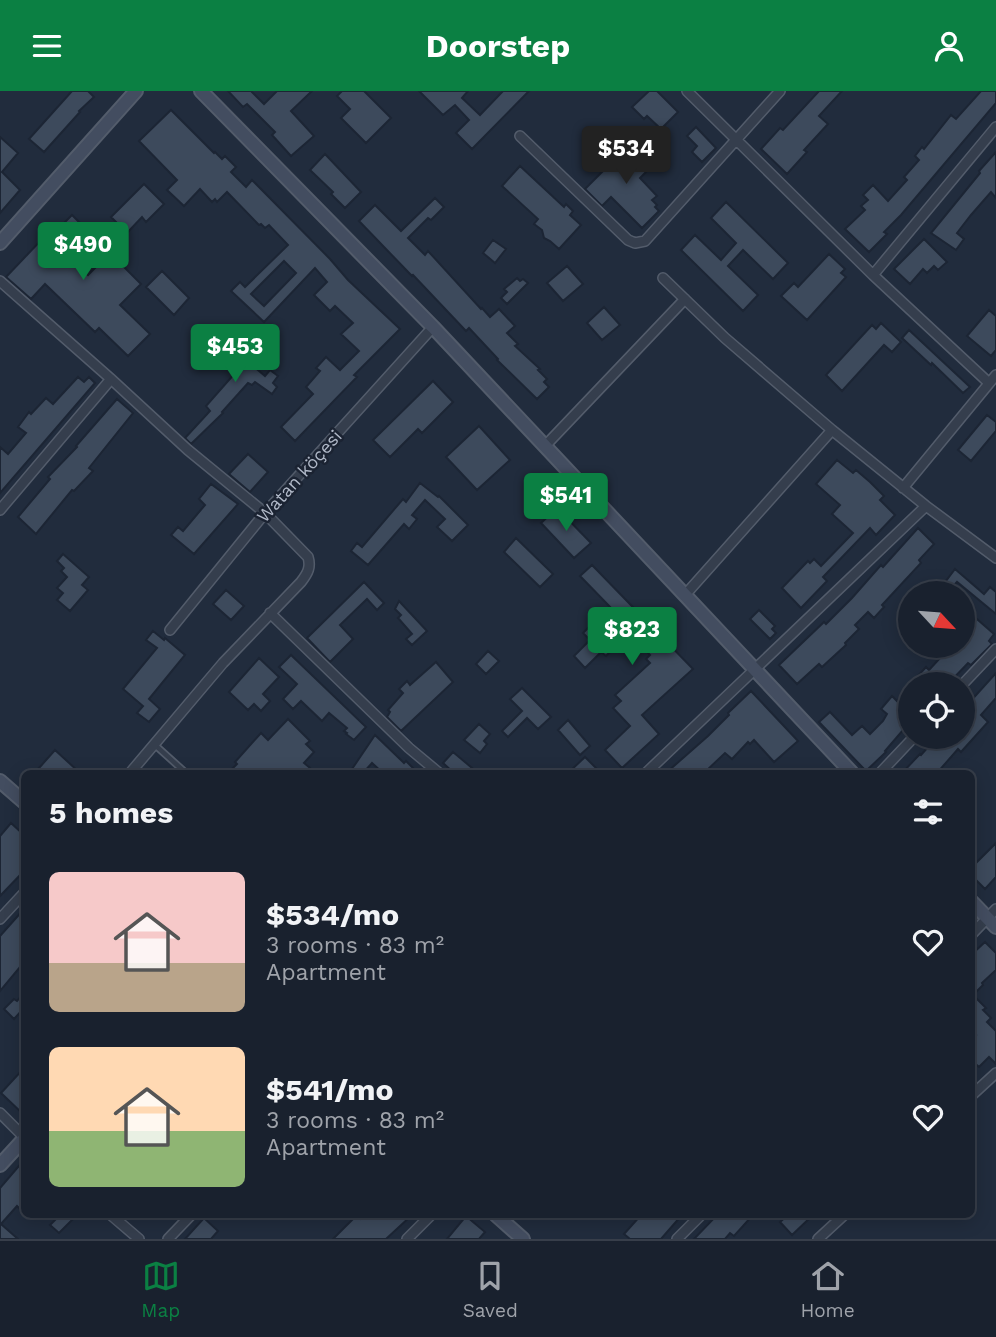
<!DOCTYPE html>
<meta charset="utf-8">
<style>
:root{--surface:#19212e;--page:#222936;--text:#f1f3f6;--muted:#9fa3aa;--line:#373e4a;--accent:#0b8043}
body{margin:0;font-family:"Work Sans",sans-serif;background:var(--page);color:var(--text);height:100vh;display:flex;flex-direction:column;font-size:26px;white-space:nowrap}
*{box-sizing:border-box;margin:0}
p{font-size:23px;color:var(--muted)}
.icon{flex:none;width:38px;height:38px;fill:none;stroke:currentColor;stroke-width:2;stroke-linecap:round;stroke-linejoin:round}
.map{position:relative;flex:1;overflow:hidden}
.panel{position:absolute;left:21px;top:679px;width:954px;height:448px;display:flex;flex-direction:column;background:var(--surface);border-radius:10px;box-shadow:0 4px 18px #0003,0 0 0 2px var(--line)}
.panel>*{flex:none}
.needle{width:46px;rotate:116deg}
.controls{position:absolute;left:898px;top:490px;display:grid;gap:14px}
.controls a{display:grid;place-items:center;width:77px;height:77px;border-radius:50%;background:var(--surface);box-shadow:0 4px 18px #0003,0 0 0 2px var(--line);font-size:35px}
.price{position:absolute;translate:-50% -60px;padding:0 16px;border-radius:7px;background:var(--accent);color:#fff;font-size:23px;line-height:46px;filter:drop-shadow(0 2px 4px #0008)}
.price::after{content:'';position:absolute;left:50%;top:42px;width:21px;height:16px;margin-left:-10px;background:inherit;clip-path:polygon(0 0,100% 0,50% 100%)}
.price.on{background:#222;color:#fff}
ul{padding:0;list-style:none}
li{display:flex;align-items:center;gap:21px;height:175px;padding:0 28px}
li span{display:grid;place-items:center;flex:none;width:196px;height:140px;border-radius:10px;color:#555}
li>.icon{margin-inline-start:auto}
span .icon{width:84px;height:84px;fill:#fffc;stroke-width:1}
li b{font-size:30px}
h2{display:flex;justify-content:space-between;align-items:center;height:84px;padding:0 28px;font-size:30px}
header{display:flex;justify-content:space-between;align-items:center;height:91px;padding:0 28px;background:var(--accent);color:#fff;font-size:32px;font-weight:700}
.menu{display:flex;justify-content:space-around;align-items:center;height:98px;border-top:2px solid var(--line);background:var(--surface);font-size:19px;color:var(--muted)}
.menu a{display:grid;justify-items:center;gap:4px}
.menu .on{color:var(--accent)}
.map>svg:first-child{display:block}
</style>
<header><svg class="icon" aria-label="menu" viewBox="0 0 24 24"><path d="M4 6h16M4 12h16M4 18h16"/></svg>Doorstep<svg class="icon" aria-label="person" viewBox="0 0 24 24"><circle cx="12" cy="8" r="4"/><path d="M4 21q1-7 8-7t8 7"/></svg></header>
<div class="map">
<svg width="996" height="1148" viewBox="0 0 996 1148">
<rect width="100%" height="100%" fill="#212c3d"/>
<path fill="#3d4a5c" stroke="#1c2534" stroke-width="2" fill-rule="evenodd" d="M72,0H88L94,6L79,20L80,21L44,61L29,48Z
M228,0H251L264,13L277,0H312L291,20L314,45L291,65L272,44L275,41L247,13L243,16Z
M342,0H364L391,27L366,52L341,27L350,18L337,5Z
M419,0H468L462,7L480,24L503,0H529L472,58L456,42L469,29L455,14L443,24Z
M649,0H657L678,21L661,38L647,25L644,28L632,16Z
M819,0H842L819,25L828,33L804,59L807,61L787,83L761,58L780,37L783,39Z
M981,0H996V12L901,124L884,141L887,143L869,161L845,138L865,119L861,115L868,109L863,104L873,94L888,110L907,89L904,86L919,69L915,65L922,56L924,58L951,24L956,28Z
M171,19L214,62L215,61L222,68L225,65L236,76L231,81L246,96L252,89L330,168L348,189L400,238L354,284L357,286L295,350L281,336L313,303L306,296L320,280L316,277L326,266L340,279L359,260L341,243L353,232L335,215L330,220L314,204L327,191L315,177L264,231L231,200L240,191L245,196L288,154L269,134L265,137L261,133L259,134L227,101L217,111L215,108L212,111L200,98L184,115L167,99L177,89L139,50ZM284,170L296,182L264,215L251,203Z
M696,36L716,57L702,71L692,61L697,55L687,45Z
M0,46L18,62L2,81L20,99L0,122Z
M620,53L643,72L647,68L653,74L640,87L657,105L652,109L657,114L655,116L659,120L642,137L611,106L602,115L585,98L605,78L601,74Z
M996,61V107L991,101L971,124L957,142L964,148L956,159L931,142L980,82L979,80Z
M325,63L361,101L345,117L331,103L333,101L310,79Z
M520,75L564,116L566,113L573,120L570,124L581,134L559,158L550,150L544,147L542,139L534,133L538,128L502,95Z
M144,93L164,113L146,131L142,126L127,142L111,126Z
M435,107L444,116L431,129L428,127L408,147L425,164L428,160L481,218L482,217L490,226L499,218L515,235L507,242L518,253L515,255L540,278L538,279L547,288L544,291L549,296L537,308L497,269L498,268L469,237L466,240L413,184L412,185L359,130L375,114L401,140Z
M726,111L788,172L773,188L743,159L728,175L758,204L743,220L681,159L695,144L721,169L736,152L711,127Z
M72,124L141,193L120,214L150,243L128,265L99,237L95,241L45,193L31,208L6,186L46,144L49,147ZM77,145L102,170L88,184L62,159Z
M924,148L947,171L938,179L934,175L927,182L923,178L910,193L894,178Z
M493,149L506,158L495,172L483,162Z
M829,163L845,178L841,182L846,186L807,229L781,205L794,192L798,196Z
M567,175L583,193L563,210L547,192Z
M162,180L189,207L174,224L146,196Z
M517,187L520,190L523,188L528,192L507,213L501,207L507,201L504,198Z
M604,216L620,234L602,249L587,232Z
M989,219L996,225V259L991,265L967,245Z
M881,232L901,251L892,261L884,254L842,300L826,284L872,234L876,238Z
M909,239L970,296L963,302L932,272L931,274L902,247Z
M233,243L245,255L250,251L262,262L251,273L265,285L270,279L278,285L273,292L277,296L272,303L255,291L252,294L248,292L222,321L223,322L191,353L185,347L210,320L206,315L243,273L223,253Z
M78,286L84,291L89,286L95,292L0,402V356L8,363L26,342L18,336L29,321L31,323L46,307L53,313Z
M433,290L453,311L422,342L418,338L390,366L373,349Z
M117,308L133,322L89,377L93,380L74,400L72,399L36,443L18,426L50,388L48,386L77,356L76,355Z
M987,324L996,331V340L971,370L958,359Z
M479,335L510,369L477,399L446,366Z
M248,363L268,381L250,401L229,383Z
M837,369L853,382L856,379L870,391L884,405L880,409L895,424L876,444L870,437L823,486L827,490L801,517L782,497L808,470L810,472L814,468L821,475L853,442L832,423L840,414L816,393Z
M420,392L438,406L439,405L468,434L452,450L437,436L445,428L425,409L412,424L417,428L409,438L404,433L368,474L351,460L357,452L362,456L403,408L406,411Z
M211,393L238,413L194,463L171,444L178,436L183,440L205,414L199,408Z
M557,417L591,452L574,467L541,432Z
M918,437L934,453L919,469L921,472L882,514L884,516L874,527L868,521L855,534L859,538L845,552L846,554L822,576L819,573L797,593L779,574L824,531L826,533L852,507L881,474L883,476Z
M516,447L553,483L540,496L504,461Z
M63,463L89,486L82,494L88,499L70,520L57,509L63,502L57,497L67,486L61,480L64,477L57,470Z
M592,474L693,578L642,624L659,643L622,677L605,659L630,635L613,617L621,610L615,604L650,572L646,568L650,564L629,542L606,565L601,561L585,577L574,565L590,549L583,542L595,530L600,535L615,521L580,485Z
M955,478L984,503L990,496L996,501V523L957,491L947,502H937Z
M364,491L384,512L377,519L367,508L340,534L353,548L330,571L307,547Z
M226,499L244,515L231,529L213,513Z
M399,510L427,540L412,554L406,548L412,543L398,527L401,524L395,518Z
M962,515L994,543L989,550L992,553L971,574L968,572L948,593H925L917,586L926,576L929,579L951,555H962Z
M759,519L775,535L772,538L776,542L770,548L750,528Z
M153,540L164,549L165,547L185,564L149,608L160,618L149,631L137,622L143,615L123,598L157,557L146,549Z
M488,560L499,570L486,583L476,573Z
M291,564L366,636L354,649L346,643L347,642L344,640L347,637L329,622L322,630L301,610L293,618L283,608L297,593L279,576Z
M259,567L279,586L263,603L270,610L261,620L254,613L248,619L229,601Z
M436,571L453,591L401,640L387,626L390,621L388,619L403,602L399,598L407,590L410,594Z
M996,582V607L981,624L988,631L961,661L958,658L937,682H902L920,663L921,664L937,646H962V617L967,612L968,613Z
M522,597L551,626L538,638L527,627L508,646L502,640L522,620L510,608Z
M910,598V631L885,660L886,661L866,680L819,631L830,621L852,644L862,635L870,643L883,630L887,623L881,618L892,605L897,610Z
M751,600L798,650L774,671L754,649L750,653L748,651L732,668L725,662L704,682H666L708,645L729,624L728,622Z
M288,628L310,650L306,653L314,661L304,672L316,682H228L237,673L235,671L261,642L268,649Z
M568,629L590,655L580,664L558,639Z
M479,633L490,643L484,650L487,653L480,662L464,649Z
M375,644L404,672L406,670L418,682H383L372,672L363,682H357L352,678Z
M55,659L80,682H45L39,677Z
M453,661L478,682H454L443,672Z
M585,666L601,682H568Z
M11,732L24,744V780L0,805V745Z
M996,752V786L985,798L971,784V777Z
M24,818V880L20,876L0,900V845Z
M985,851L996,862V879L982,892L983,894L973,904L986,917L983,919L991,927L987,931L996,940V973L989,966L979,976L971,969V949L976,944L971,940V864Z
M24,902V917L14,928L4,918L14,908L17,910Z
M24,977V1024L1,1002Z
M24,1069V1114L20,1118L17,1115L1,1133L18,1148H0V1097Z
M60,1124H77L59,1142L50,1134Z
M357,1124L361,1128L366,1124H412L386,1148H333Z
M641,1124H682L661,1148H630L624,1143Z
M717,1124H753L734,1145L730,1142L725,1148H694Z
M788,1124H813L792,1144L780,1131Z
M466,1125L485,1141L479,1148H447Z
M204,1127L218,1140L211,1148H185Z"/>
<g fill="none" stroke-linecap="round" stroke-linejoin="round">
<g stroke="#535c6b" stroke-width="8">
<path id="lane" d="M155,654L186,682"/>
</g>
<g stroke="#535c6b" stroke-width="12">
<path id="street" d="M687,0L873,184L989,292
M520,45L628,149L635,152L645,150L780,0
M873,184L996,36
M663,187L725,247L832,339L926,415L996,467
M0,190L111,288L188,359L265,422L308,466C311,476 308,482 301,491L223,572L130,682
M545,355L685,208
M903,397L996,284
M0,419L111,288
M685,504L832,339
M270,522L409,657L439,682
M170,539L265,422L433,236
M962,594L996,558
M646,682L926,415
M880,682L914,646
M0,828L24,802
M971,844L996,818
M971,1005L996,982
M0,1022L24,1046
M111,1124L139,1148
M168,1148L191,1124
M407,1148L431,1124
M677,1148L701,1124
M818,1148L844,1124"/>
</g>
<g stroke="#535c6b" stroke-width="16">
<path id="secondary" d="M201,0L433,236L852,682
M0,152L136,0
M0,690L24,711
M971,810L996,836
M0,1074L24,1048
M496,1124L523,1148"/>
</g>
<use href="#lane" stroke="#353e4d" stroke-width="4.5"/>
<use href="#street" stroke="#353e4d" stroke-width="9"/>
<use href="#secondary" stroke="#434d60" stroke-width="12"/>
</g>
<g text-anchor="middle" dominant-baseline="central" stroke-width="5" stroke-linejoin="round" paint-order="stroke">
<g font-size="18" fill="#b1b9c8" stroke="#1b2332">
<text transform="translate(299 385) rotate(-48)">Watan köçesi</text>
</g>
</g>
</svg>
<div class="controls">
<a><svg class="needle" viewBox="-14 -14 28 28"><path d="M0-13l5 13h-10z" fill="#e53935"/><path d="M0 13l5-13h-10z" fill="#9fa3aa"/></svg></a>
<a><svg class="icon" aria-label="locate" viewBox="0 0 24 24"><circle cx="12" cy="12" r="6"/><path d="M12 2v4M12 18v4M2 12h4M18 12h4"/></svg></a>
</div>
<b class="price on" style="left:626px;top:95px">$534</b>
<b class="price" style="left:83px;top:191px">$490</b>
<b class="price" style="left:235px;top:293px">$453</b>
<b class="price" style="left:566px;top:442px">$541</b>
<b class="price" style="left:632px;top:576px">$823</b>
<section class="panel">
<h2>5 homes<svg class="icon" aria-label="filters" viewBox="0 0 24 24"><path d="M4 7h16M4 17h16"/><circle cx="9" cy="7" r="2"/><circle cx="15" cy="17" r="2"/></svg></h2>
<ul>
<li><span style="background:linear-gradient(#f6c9c9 65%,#b9a48a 0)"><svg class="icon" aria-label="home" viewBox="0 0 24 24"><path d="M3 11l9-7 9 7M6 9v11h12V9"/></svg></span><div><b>$534/mo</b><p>3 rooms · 83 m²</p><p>Apartment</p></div><svg class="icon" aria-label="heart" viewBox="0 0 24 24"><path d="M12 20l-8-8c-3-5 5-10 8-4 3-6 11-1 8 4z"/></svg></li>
<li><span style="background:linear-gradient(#ffd9b3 60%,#8fb573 0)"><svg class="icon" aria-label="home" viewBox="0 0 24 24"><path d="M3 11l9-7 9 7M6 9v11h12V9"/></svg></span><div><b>$541/mo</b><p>3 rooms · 83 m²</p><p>Apartment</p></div><svg class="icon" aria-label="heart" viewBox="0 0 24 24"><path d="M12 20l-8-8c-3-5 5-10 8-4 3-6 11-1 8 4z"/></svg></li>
</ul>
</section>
</div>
<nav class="menu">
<a class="on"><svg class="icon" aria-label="map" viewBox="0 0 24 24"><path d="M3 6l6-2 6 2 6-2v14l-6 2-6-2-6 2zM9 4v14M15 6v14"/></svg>Map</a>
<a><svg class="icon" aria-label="saved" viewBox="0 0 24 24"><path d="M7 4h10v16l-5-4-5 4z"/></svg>Saved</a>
<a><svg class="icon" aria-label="home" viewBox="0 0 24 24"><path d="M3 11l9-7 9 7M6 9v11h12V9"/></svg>Home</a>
</nav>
